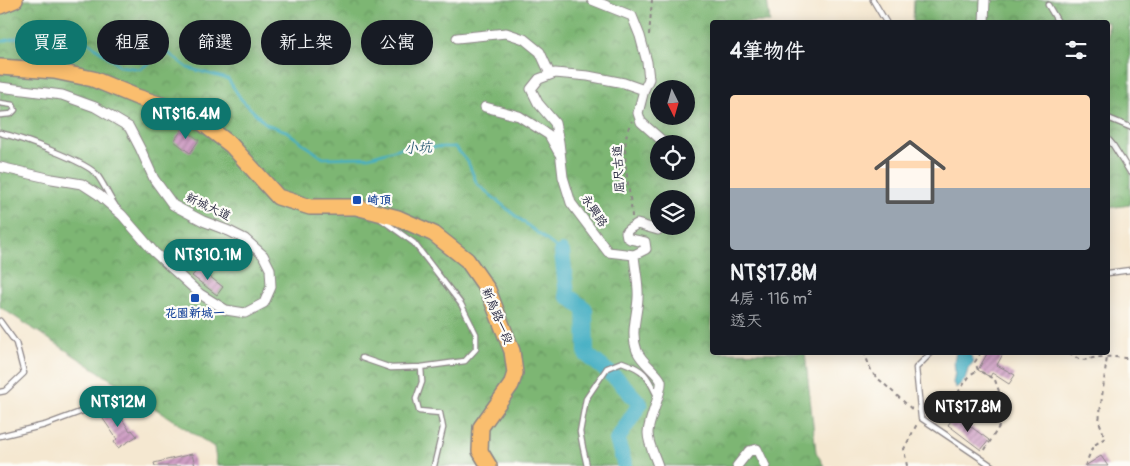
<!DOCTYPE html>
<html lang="zh-TW">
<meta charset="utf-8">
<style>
:root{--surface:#171b24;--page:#20242c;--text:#f1f3f6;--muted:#9ea1a6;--line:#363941;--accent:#0f766e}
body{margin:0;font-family:Pangolin,"LXGW WenKai TC",sans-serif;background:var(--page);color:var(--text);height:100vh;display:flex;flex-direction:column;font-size:19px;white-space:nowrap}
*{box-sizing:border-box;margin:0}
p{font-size:16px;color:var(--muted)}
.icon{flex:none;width:28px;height:28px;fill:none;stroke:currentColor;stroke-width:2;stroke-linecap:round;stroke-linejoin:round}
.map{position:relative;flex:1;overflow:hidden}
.side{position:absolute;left:710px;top:20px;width:400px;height:335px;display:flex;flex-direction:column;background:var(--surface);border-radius:5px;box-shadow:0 2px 12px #0003}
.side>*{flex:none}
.banner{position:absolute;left:15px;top:20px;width:475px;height:45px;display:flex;gap:10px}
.needle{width:32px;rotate:175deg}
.buttons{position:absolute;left:650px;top:80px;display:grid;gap:10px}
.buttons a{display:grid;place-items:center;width:45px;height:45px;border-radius:50%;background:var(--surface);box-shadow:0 2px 12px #0003;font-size:25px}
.price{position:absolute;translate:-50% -42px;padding:0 11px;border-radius:18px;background:var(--accent);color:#fff;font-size:16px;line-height:32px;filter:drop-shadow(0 1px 2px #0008)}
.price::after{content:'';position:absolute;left:50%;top:30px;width:15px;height:11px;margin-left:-8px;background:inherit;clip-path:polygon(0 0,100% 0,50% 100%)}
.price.active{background:#222;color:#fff}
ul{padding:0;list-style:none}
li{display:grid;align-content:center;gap:10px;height:265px;padding:0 20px}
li+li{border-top:1px solid var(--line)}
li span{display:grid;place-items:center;height:155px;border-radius:5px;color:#555}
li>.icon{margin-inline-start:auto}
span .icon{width:90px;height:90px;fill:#fffc;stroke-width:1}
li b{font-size:21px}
h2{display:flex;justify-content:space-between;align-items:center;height:60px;padding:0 20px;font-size:21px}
.chip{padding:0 18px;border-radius:22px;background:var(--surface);box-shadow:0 2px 12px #0003;font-size:18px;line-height:45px}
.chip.active{background:var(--accent);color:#fff}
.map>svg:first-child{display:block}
</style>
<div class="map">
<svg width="1130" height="466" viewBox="0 0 1130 466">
<defs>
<pattern id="forest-crowns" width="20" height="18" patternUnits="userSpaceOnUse" patternTransform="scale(1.25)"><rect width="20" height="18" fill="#7db673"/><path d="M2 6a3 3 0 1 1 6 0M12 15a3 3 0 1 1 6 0" fill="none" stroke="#669460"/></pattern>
<pattern id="building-hatch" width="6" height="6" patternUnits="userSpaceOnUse" patternTransform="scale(1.25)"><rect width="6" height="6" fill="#cf9fc4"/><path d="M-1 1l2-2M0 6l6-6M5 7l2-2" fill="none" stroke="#a881a0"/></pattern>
</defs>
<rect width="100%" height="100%" fill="#fdfcf7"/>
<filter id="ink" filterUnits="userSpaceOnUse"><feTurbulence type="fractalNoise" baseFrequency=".02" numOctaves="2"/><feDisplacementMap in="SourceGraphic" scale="10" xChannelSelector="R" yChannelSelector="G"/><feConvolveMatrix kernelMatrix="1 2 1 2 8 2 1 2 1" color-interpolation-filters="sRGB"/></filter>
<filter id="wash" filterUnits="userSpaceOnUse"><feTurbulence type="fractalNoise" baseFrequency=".0096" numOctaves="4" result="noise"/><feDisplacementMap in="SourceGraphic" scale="20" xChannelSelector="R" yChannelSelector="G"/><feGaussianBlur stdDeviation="1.12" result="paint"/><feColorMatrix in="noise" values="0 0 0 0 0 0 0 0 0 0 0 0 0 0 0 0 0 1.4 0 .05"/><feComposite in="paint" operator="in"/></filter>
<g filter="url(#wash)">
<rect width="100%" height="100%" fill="#f5e8d1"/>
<path fill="url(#forest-crowns)" stroke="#506c57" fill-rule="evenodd" d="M0,0H767L770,22H712V352L805,353L816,452L824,466H217L214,447L0,307ZM659,89H686V116H659ZM659,144H686V171H659ZM659,199H686V226H659Z
M914,0H1130V205L1108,208V22H913Z"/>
<path fill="#44afc3" stroke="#33687f" d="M956,352L969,353L974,361L968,369L965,380L956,388L953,383L955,372L954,361Z"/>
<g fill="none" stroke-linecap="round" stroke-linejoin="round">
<path stroke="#44afc3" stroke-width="2.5" d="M0,42L37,32L74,31L120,66L140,69L167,52L188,68L228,79L241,99L266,124L286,131L323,158L369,157L404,147H455L468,162L477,184L517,217L562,252"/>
<path stroke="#44afc3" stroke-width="16" d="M562,252L567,295L585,309L586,354L619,381L640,404L617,440L625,466"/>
</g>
<g id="blocks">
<path fill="url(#building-hatch)" d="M183,128L199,140L190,153L174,141Z
M199,268L223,287L217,295L192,276Z
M988,352H1004L997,365L1015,375L1009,384L992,373L990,377L978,370Z
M114,407L130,431L132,430L137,436L118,448L114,442L117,439L101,416Z
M955,415L989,440L981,450L948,425Z
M192,454L195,466H155L154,463Z
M1101,456L1108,466H1085Z"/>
</g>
</g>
<g filter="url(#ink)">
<use href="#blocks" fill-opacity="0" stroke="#8c8586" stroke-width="1"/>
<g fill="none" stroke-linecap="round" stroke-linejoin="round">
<g stroke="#8c8586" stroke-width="7">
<path id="service" d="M873,0L886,22
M1048,5L1058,22
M0,103L13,105L15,110L11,114L0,115
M1108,118L1130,127
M0,133C18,137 88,162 97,175C104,184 108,195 115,205
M1108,139L1113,145L1130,172
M1108,273L1130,270
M0,321L16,343L24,373L5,391L0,392
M932,352L916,368L921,418L992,466
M362,358L391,368L421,367L465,361L476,349V334L461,304L414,243L382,220
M421,367L422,382L416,399L419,411L440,413L443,428L434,466
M0,436L45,425L110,401
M587,466L583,448L580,432L586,399L607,368L622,362C645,370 647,375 657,396"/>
</g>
<g stroke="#8c8586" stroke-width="11">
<path id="minor" d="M592,0L632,16L640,36L647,62L649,79L644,90L638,113L641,122L666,144
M984,22L985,0
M457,38L506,33L524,39L540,52L550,74
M0,87L62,95L95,107L129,127L140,148L154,179L173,205L203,221L229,231L245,239L263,255L270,269L271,287L264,303L245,313L226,310L200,294L154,252L122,215L99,195L82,184L52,179L0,167
M485,107L519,116L549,135L559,153
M634,255L608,252L571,203L563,177L559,142L555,123L538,103L531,89L539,79L555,73L588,76L624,83L644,90
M634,255C635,269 639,284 638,298C637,317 630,332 637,351C642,363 658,373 661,381C663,390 648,421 648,433C648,444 655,456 658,466
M634,255L646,249L645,242L630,239L627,237L626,232L629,229L637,224L658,230
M737,466L749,451L757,449L765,466"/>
</g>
<g stroke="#8c8586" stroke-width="18">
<path id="primary" d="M0,6L15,0
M0,67L54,71L93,79L137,97L192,115L231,145L278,197L310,207H356L398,218L434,234L467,260L488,290L512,351L515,373L511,385L481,427L480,451L489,466"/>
</g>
<path stroke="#8c8586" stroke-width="2" stroke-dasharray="4 4" stroke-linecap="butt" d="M649,35L652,0
M632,217C631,191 617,144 632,121
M864,352L872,373L914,411
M981,352L975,362L978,370L995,380L1000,394L1003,420L983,453
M1069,352C1083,365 1086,358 1100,357C1110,356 1120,358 1130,358
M955,415L956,410L962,401L959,391L971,374L978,370
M907,466L904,449L918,422
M1085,466L1093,446L1105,438L1099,421L1107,357"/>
<use href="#service" stroke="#fff" stroke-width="4.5"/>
<use href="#minor" stroke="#fff" stroke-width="9"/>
<use href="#primary" stroke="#fabe6e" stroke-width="15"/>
</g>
</g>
<g fill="#1a4fb4" stroke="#fdfcf7" stroke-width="2">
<rect x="352" y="195" width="10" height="10" rx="2.5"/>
<rect x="190" y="293" width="10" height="10" rx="2.5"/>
</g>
<g text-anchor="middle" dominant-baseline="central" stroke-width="4.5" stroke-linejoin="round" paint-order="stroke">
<g font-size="12" fill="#22223b" stroke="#fdfcf7">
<text transform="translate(619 169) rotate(-93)">屈尺古道</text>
<text transform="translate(208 207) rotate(25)">新城大道</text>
<text transform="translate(594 211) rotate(56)">永興路</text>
<text transform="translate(497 316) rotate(67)">新烏路一段</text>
</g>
<g font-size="12" font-weight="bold" fill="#164399" stroke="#fdfcf7" text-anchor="start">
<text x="367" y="200">崎頂</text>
<text x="195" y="313" text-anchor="middle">花園新城一</text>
</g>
<g font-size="14" font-style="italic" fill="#316178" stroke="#fdfcf7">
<text transform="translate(418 148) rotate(-3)">小坑</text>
</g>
</g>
</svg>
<div class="buttons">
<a><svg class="needle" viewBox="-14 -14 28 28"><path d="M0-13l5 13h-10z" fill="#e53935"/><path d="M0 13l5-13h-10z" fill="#9ea1a6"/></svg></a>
<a><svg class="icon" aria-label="locate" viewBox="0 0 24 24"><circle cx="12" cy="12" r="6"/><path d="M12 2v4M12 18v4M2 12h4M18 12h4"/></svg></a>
<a><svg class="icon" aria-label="layers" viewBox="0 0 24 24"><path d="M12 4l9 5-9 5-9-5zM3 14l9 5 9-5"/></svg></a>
</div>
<b class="price" style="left:186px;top:140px">NT$16.4M</b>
<b class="price" style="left:208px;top:281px">NT$10.1M</b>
<b class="price" style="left:118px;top:428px">NT$12M</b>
<b class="price active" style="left:968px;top:433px">NT$17.8M</b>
<div class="banner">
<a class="chip active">買屋</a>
<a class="chip">租屋</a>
<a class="chip">篩選</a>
<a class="chip">新上架</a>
<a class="chip">公寓</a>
</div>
<section class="side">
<h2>4筆物件<svg class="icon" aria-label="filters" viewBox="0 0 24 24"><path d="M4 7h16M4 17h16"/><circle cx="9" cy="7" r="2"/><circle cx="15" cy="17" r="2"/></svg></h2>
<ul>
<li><span style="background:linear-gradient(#ffd9b3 60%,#9aa5b1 0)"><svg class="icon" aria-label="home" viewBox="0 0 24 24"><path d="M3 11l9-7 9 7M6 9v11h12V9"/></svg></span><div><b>NT$17.8M</b><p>4房 · 116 m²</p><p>透天</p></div></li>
</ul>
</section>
</div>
